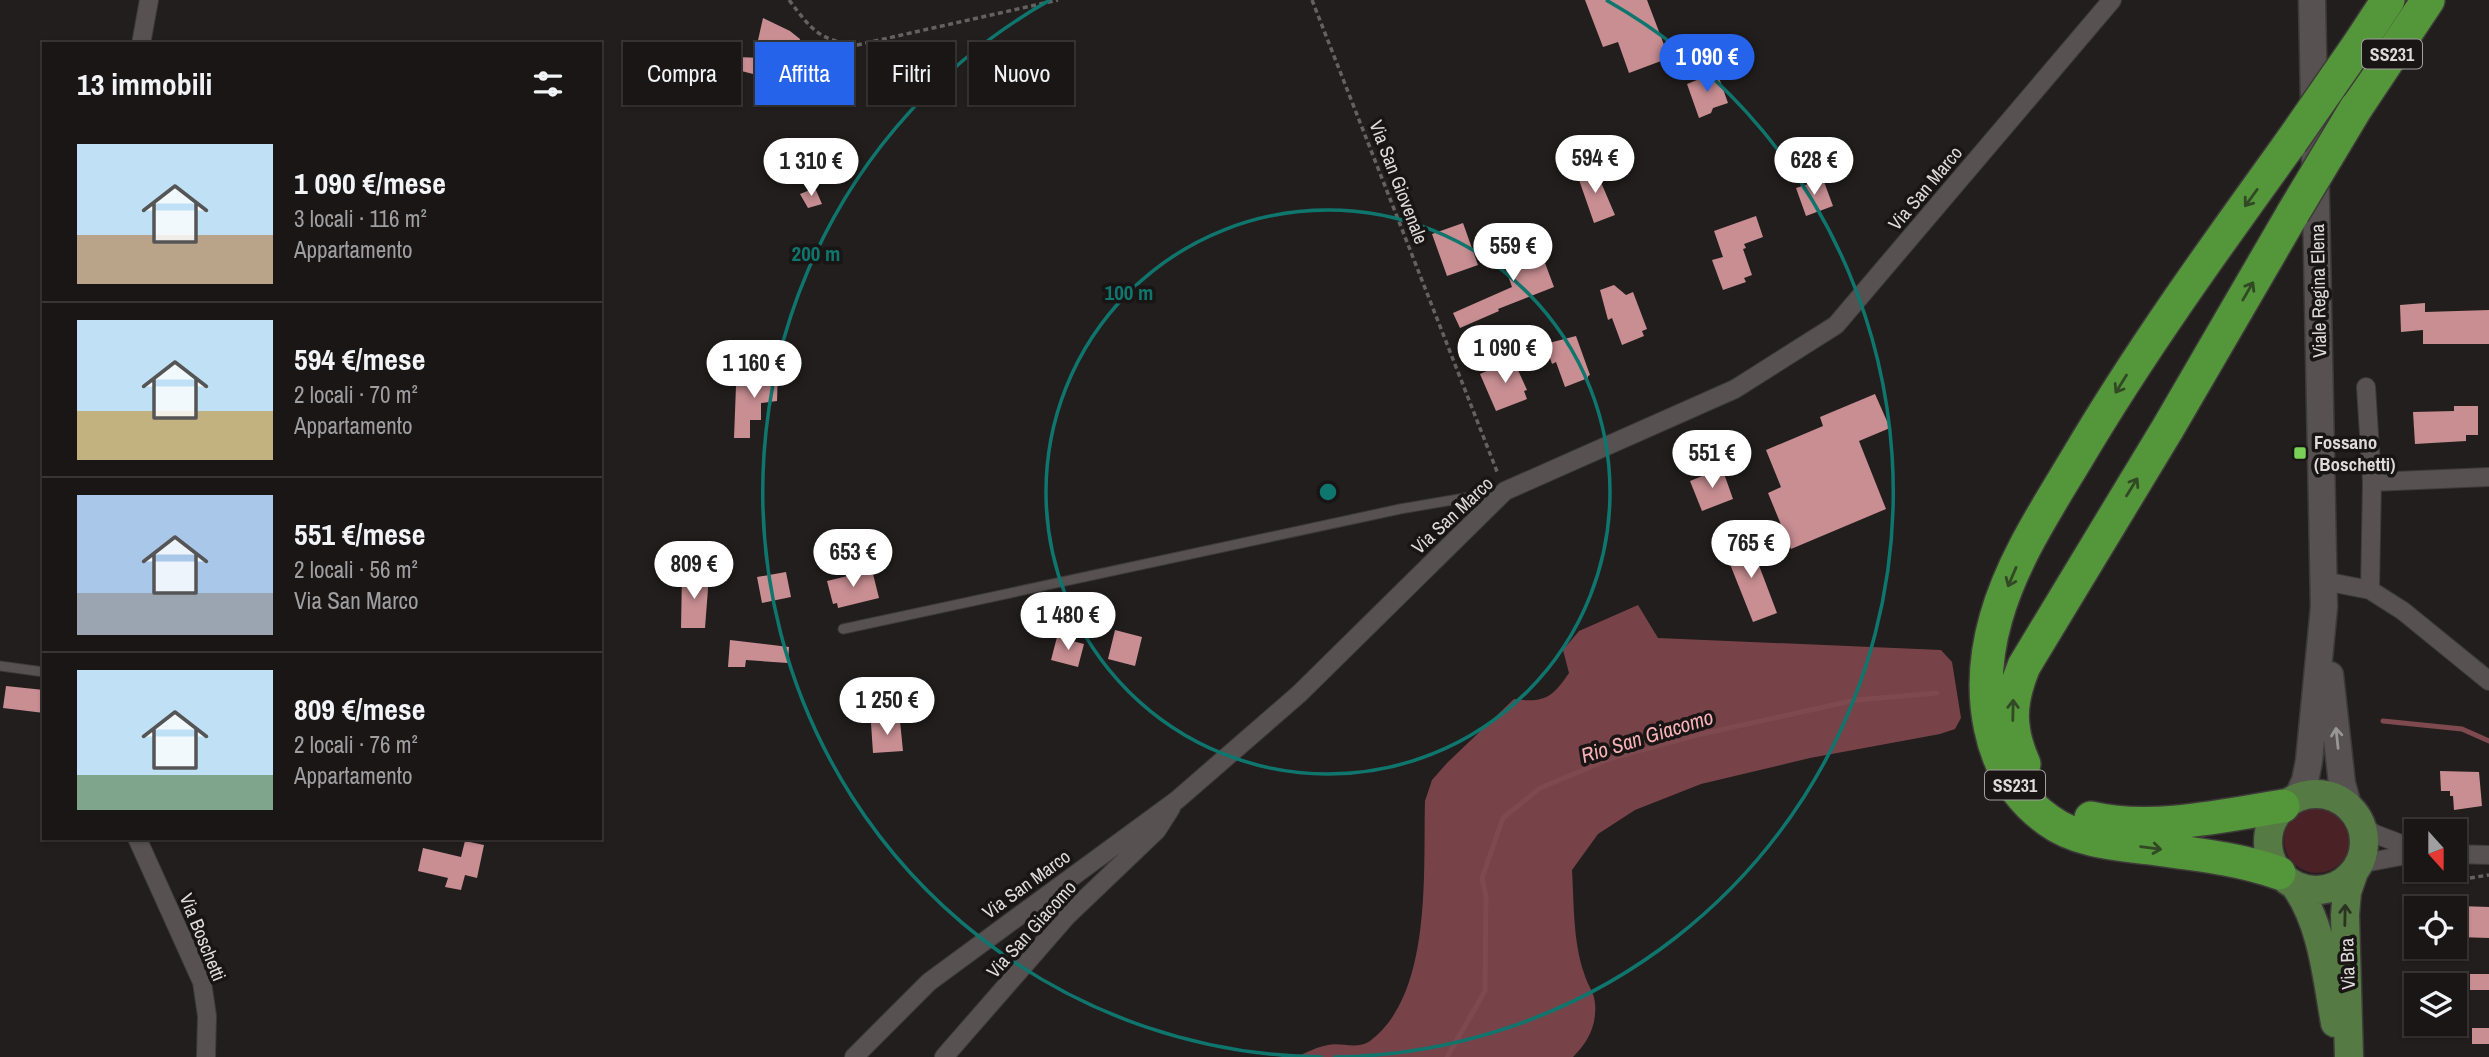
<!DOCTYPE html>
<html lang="it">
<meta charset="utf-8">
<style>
:root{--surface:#1a1616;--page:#231f1f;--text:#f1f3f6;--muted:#9f9fa1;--line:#383535;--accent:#2563eb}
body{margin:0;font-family:"Archivo Narrow",sans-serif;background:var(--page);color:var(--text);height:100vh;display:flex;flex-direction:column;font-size:26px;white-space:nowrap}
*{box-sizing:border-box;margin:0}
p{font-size:23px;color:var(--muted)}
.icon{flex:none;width:38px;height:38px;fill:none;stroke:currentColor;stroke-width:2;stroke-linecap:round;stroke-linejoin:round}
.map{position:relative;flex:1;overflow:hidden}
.sheet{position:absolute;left:42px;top:42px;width:560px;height:798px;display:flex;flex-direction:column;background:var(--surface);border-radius:0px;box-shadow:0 2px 5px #0004,0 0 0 2px var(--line)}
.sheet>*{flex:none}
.guide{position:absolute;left:623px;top:42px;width:665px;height:63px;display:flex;gap:14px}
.needle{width:46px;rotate:159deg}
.buttons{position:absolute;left:2404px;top:819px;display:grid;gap:14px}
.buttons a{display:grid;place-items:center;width:63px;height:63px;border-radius:0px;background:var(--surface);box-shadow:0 2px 5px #0004,0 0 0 2px var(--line);font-size:35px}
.price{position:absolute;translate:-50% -60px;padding:0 16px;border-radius:24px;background:#fff;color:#222;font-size:23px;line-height:46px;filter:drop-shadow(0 2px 4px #0008)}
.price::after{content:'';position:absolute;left:50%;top:42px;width:21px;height:16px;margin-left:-10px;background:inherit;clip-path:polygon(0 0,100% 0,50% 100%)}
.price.active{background:var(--accent);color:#fff}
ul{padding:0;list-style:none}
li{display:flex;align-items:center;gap:21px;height:175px;padding:0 35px}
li+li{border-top:2px solid var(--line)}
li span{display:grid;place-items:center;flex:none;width:196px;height:140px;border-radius:0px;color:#555}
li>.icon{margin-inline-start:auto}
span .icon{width:84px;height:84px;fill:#fffc;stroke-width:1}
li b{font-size:30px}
h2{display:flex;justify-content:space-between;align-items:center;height:84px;padding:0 35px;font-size:30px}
.pill{padding:0 24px;border-radius:0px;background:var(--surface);box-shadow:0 2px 5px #0004,0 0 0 2px var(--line);font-size:24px;line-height:63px}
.pill.active{background:var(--accent);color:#fff}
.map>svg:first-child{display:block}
</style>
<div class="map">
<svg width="2489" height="1057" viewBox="0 0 2489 1057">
<rect width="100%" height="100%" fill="#231e1e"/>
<path fill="#4a2125" d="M2284 840a33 33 0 1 1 66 0a33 33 0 1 1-66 0Z"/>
<path fill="#774348" d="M1638,605L1658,638L1941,650L1952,662L1961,718L1955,729L1940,734L1810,758L1701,784L1635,810L1598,834L1572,870C1574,903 1573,941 1584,973C1589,990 1597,993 1595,1014C1594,1031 1585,1045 1573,1057H1297C1307,1052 1317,1047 1328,1045C1341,1042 1357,1050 1370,1041C1433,994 1423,871 1425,801L1432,780L1447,763L1514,699C1544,703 1552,698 1569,673L1563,650L1579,631Z"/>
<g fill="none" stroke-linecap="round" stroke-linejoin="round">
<path stroke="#7e4a4f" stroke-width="5" d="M2383,721L2462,729L2489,741
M1447,1057L1485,991L1486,896L1482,878L1503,818L1540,788L1612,758L1697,735L1856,700L1937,693"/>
</g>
<path fill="#c88e92" d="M1585,0H1647L1669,58L1629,73L1618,42L1603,47Z
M763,18L790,31L800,39L797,57L756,49Z
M707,56L764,58L761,76L706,62Z
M1717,72L1728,103L1713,108L1711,113L1699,118L1687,84Z
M1594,166L1615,215L1594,223L1577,174Z
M1823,179L1833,206L1806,216L1796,188Z
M815,188L822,204L808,208L800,194Z
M1756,216L1763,237L1744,244L1746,248L1743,249L1752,275L1744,278L1746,282L1723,290L1712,260L1723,257L1714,231Z
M1463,223L1478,265L1447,276L1432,234Z
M1536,239L1554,287L1498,309L1499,311L1460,328L1453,313L1512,287L1500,253Z
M1614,285L1626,295L1633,292L1647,329L1642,331L1644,336L1622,345L1612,318L1608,320L1600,290Z
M2425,303V312L2489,310V344H2423V330L2401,332L2400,305Z
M1576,336L1590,375L1588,376V378L1565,387L1556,362L1552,364L1545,344Z
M1513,359L1527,390L1524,391L1527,399L1496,411L1480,374Z
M750,371H778L777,401L761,403V420H750V438H734L736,386H749Z
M1875,394L1890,428L1859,441L1886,509L1791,549L1768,493L1781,487L1766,450L1823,426L1820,417Z
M2454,406H2478V435H2466V441L2415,444L2413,412L2454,411Z
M1722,468L1733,499L1702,511L1690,481Z
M1749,539L1777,613L1753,622L1724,549Z
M872,570L879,598L838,608L837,603L833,604L827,581Z
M786,572L791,597L762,603L757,577Z
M682,574L709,576L705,628H681Z
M1115,630L1142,637L1135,666L1108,659Z
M1057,637L1084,644L1078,667L1051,660Z
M730,640L789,647L788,663L746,660L745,667H728Z
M6,686L44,690V713L3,708Z
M900,721L903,751L873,753L871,723Z
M2440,771L2479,772L2482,806L2454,810L2453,796H2450V791H2441Z
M465,841L484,845L477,878L465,875L461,890L445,887L448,878L418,871L423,848L461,857Z
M2460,906L2489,907V938L2458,937L2455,935V908H2461Z
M2470,974H2489V990H2470Z
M2472,1028H2489V1044H2472Z"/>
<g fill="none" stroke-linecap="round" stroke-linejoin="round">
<g stroke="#3e3a3a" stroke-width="11">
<path id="lane" d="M843,629L1400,509L1500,492
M0,666L44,672"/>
</g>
<g stroke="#3e3a3a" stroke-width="20">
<path id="street" d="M141,44L149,0
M2366,387L2372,482L2370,590
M2372,482L2489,477
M2324,581L2370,590L2403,611L2489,681
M2362,826L2375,834L2417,850
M137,838L202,982L207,1016L206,1057
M2455,854L2489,855
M2359,864L2417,853
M854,1057L929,982L1177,800L1299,694L1505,491L1735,389L1836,325L2112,0
M944,1057L1067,916L1157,830L1171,808"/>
</g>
<g stroke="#3e3a3a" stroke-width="29">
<path id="secondary" d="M2330,675L2342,784L2348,805
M2298,796L2305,781L2309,761L2324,607L2312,0"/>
</g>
<g stroke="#3e3a3a" stroke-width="31">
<path id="primary" d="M2268 842a48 48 0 1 1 96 0a48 48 0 1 1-96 0Z
M2295,886C2322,923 2327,978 2335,1023
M2349,1057L2345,915L2347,892L2354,872"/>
</g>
<g stroke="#3e3a3a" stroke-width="36">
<path id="highway" d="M2357,47L2388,0
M2356,108L2428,0
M2024,764C2008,728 2009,702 2024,666L2168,428L2293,213
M2091,818C2150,832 2223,816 2283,806
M2279,873C2237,858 2192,854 2149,848C2115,844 2076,841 2048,820C1984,774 1976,688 1996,618C2012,561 2047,508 2077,458C2142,348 2216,246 2291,142"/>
</g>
<path stroke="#666161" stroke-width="3.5" stroke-dasharray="5 3.5" stroke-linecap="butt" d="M789,0C812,30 818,40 857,45L1058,0
M1312,0L1498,474
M2421,871L2448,870
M2455,873L2463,879L2489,875"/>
<use href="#lane" stroke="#575151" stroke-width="9"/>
<use href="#street" stroke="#575151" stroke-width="18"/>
<use href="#secondary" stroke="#575151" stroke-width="26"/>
<use href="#primary" stroke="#557a43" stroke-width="28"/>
<use href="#highway" stroke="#54963a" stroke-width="33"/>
<g stroke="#3e3a3a" stroke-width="36" stroke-linecap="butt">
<path id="highway-bridge" d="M2291,142L2357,47
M2293,213L2356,108"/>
</g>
<use href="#highway-bridge" stroke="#54963a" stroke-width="33"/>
</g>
<defs><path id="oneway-shaft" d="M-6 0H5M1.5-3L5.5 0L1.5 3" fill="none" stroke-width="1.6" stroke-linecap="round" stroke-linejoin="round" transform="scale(1.75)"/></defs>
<g stroke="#314924">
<use href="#oneway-shaft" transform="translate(2251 198) rotate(126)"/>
<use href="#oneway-shaft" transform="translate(2248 291) rotate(-60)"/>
<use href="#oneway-shaft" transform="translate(2121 384) rotate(122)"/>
<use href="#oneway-shaft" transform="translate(2132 487) rotate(-58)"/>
<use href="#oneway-shaft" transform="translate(2012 577) rotate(113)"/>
<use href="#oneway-shaft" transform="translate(2013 710) rotate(-89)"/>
<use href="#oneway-shaft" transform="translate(2151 848) rotate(7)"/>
</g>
<use stroke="#9a9696" href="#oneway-shaft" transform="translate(2337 738) rotate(-96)"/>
<use stroke="#2c3323" href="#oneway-shaft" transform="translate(2345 915) rotate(-89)"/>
<g fill="none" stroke="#0f766e" stroke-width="3.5">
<circle cx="1328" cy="492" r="282"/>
<path d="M1323 1057A565 565 0 0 1 1050 0M1606 0A565 565 0 0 1 1333 1057"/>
</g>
<rect fill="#79d158" stroke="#1a1515" stroke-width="2.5" x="2293" y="446" width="14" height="14" rx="3.5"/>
<g text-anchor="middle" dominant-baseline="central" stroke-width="7" stroke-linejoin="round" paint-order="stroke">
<g fill="#1a1515" stroke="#a29f9f" stroke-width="2">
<rect x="2362" y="39.5" width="60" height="29" rx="5"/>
<rect x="1985" y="770.5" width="60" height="29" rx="5"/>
</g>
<g font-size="18" font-weight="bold" fill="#dddada">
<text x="2392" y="54">SS231</text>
<text x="2015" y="785">SS231</text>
</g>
<g font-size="19" fill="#dddada" stroke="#1a1515">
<text transform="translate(1399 182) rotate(69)">Via San Giovenale</text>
<text transform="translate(1925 188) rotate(-50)">Via San Marco</text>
<text transform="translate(2318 291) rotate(-91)">Viale Regina Elena</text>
<text transform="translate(1452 515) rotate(-43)">Via San Marco</text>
<text transform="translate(1026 884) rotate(-36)">Via San Marco</text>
<text transform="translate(1031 929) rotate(-48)">Via San Giacomo</text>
<text transform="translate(203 937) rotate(68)">Via Boschetti</text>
<text transform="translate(2347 964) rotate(-92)">Via Bra</text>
</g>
<g font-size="19" font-weight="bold" fill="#dddada" stroke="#1a1515" text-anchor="start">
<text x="2314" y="442">Fossano<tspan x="2314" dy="22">(Boschetti)</tspan></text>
</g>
<g font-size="21" font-style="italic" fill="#f8b2b7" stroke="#1a1515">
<text transform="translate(1647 736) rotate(-17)">Rio San Giacomo</text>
</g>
</g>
<circle cx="1328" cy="492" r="10" fill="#0f766e" stroke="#1a1515" stroke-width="3.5"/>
<g font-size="21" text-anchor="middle" font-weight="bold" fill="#0f766e" stroke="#1a1515" stroke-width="7" stroke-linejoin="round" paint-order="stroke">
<text x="816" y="261">200 m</text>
<text x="1129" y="300">100 m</text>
</g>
</svg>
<div class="buttons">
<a><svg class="needle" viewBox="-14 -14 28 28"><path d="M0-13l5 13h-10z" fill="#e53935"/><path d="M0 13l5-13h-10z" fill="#9f9fa1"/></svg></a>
<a><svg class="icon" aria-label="locate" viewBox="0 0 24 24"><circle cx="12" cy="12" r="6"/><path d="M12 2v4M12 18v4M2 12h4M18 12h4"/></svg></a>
<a><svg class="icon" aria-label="layers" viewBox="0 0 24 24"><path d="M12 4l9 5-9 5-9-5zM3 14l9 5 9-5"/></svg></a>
</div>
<b class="price active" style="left:1707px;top:94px">1 090 €</b>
<b class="price" style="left:1595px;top:195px">594 €</b>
<b class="price" style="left:1814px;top:197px">628 €</b>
<b class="price" style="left:811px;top:198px">1 310 €</b>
<b class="price" style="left:1513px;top:283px">559 €</b>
<b class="price" style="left:1505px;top:385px">1 090 €</b>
<b class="price" style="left:754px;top:400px">1 160 €</b>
<b class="price" style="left:1712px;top:490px">551 €</b>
<b class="price" style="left:1751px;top:580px">765 €</b>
<b class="price" style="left:853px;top:589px">653 €</b>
<b class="price" style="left:694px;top:601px">809 €</b>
<b class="price" style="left:1068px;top:652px">1 480 €</b>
<b class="price" style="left:887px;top:737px">1 250 €</b>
<div class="guide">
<a class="pill">Compra</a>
<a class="pill active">Affitta</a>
<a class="pill">Filtri</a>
<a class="pill">Nuovo</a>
</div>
<section class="sheet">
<h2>13 immobili<svg class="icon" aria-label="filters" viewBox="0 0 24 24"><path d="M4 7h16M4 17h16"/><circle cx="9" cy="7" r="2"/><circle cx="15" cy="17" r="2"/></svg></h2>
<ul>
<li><span style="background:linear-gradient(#bfe0f5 65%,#b9a48a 0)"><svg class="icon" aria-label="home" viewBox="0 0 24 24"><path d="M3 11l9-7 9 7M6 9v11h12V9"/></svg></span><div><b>1 090 €/mese</b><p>3 locali · 116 m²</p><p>Appartamento</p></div></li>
<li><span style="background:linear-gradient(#bfe0f5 65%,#c2b280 0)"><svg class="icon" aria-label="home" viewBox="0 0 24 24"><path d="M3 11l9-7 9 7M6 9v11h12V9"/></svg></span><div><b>594 €/mese</b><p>2 locali · 70 m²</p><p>Appartamento</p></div></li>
<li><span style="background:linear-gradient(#a9c7e8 70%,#9aa5b1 0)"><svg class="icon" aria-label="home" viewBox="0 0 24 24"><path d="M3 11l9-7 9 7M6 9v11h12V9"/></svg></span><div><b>551 €/mese</b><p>2 locali · 56 m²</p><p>Via San Marco</p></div></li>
<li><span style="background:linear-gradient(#bfe0f5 75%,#7fa58c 0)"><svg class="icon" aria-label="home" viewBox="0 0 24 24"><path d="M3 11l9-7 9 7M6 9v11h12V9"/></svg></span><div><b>809 €/mese</b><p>2 locali · 76 m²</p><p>Appartamento</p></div></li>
</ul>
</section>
</div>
